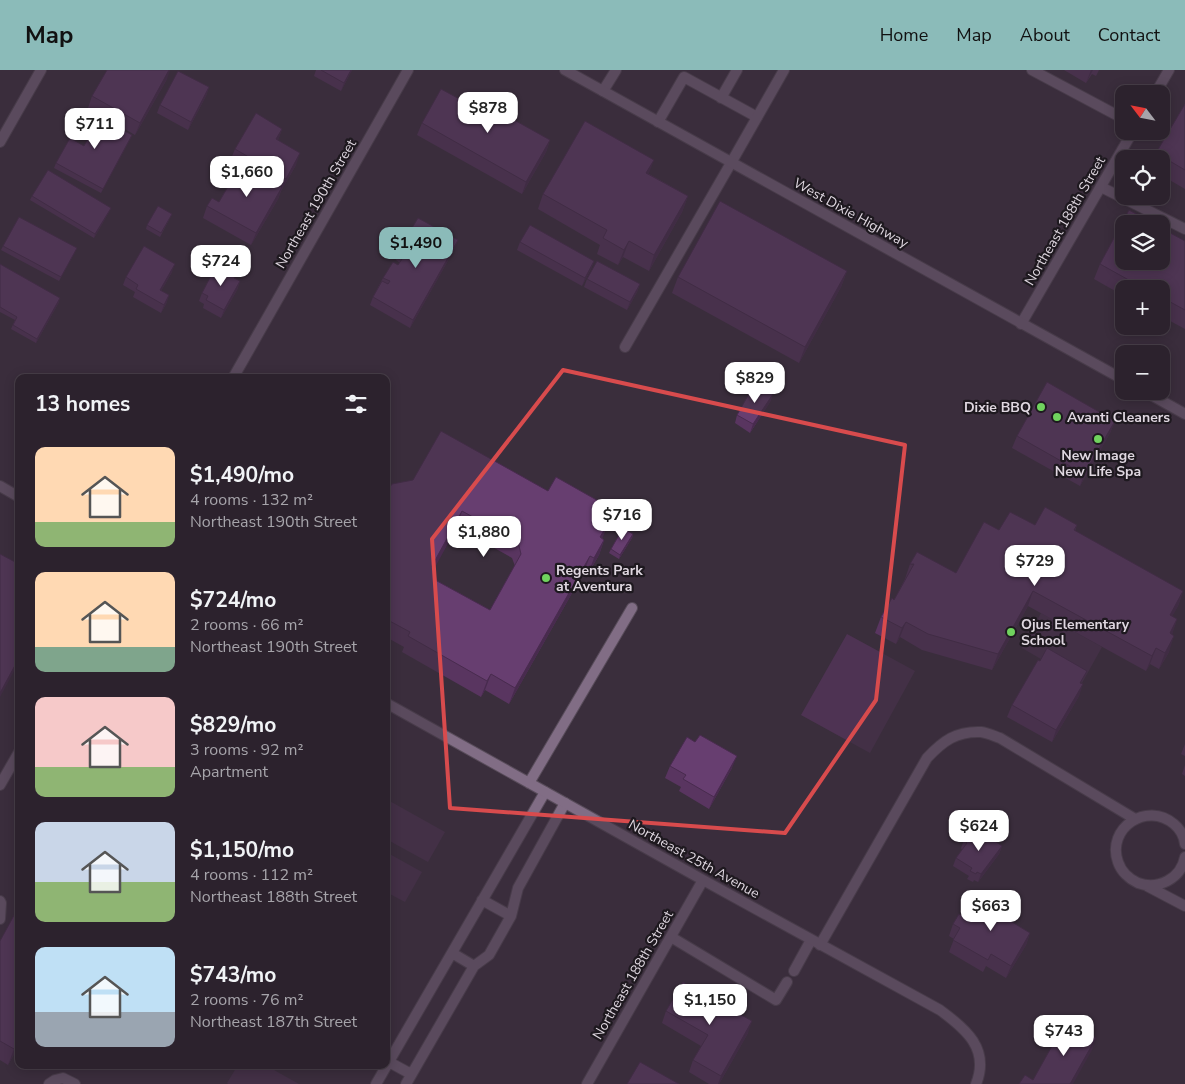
<!DOCTYPE html>
<meta charset="utf-8">
<style>
:root{--surface:#2c222d;--page:#342a35;--text:#f1f3f6;--muted:#a6a4aa;--line:#483f49;--accent:#8bbbb9}
body{margin:0;font-family:"Nunito Sans",sans-serif;background:var(--page);color:var(--text);height:100vh;display:flex;flex-direction:column;font-size:19px;white-space:nowrap}
*{box-sizing:border-box;margin:0}
p{font-size:16px;color:var(--muted)}
.icon{flex:none;width:28px;height:28px;fill:none;stroke:currentColor;stroke-width:2;stroke-linecap:round;stroke-linejoin:round}
.map{position:relative;flex:1;overflow:hidden}
.sheet{position:absolute;left:15px;top:304px;width:375px;height:695px;display:flex;flex-direction:column;background:var(--surface);border-radius:10px;box-shadow:0 2px 12px #0003,0 0 0 1px var(--line)}
.sheet>*{flex:none}
.needle{width:32px;rotate:302deg}
.controls{position:absolute;left:1115px;top:15px;display:grid;gap:10px}
.controls a{display:grid;place-items:center;width:55px;height:55px;border-radius:10px;background:var(--surface);box-shadow:0 2px 12px #0003,0 0 0 1px var(--line);font-size:25px}
.price{position:absolute;translate:-50% -42px;padding:0 11px;border-radius:10px;background:#fff;color:#222;font-size:16px;line-height:32px;filter:drop-shadow(0 1px 2px #0008)}
.price::after{content:'';position:absolute;left:50%;top:30px;width:15px;height:11px;margin-left:-8px;background:inherit;clip-path:polygon(0 0,100% 0,50% 100%)}
.price.active{background:var(--accent);color:#111}
ul{padding:0;list-style:none}
li{display:flex;align-items:center;gap:15px;height:125px;padding:0 20px}
li span{display:grid;place-items:center;flex:none;width:140px;height:100px;border-radius:10px;color:#555}
li>.icon{margin-inline-start:auto}
span .icon{width:60px;height:60px;fill:#fffc;stroke-width:1}
li b{font-size:21px}
h2{display:flex;justify-content:space-between;align-items:center;height:60px;padding:0 20px;font-size:21px}
header{display:flex;align-items:center;gap:30px;box-sizing:border-box;height:70px;padding:0 25px;background:var(--accent);color:#111}
header strong{font-size:24px}
nav{display:flex;gap:28px;margin-inline-start:auto;font-size:18px}
.map>svg:first-child{display:block}
</style>
<header>
<strong>Map</strong>
<nav><a>Home</a><a>Map</a><a>About</a><a>Contact</a></nav>
</header>
<div class="map">
<svg width="1185" height="1014" viewBox="0 0 1185 1014">
<rect width="100%" height="100%" fill="#3a2e3c"/>
<path fill="#4e3353" d="M1041,543L1102,577L1082,613L1022,578Z
M847,564L915,601L870,683L801,645Z
M386,729L445,762L428,792L386,769Z
M386,782L422,802L405,832L386,822Z
M238,995H265L299,1014H228L227,1013Z"/>
<g fill="none" stroke-linecap="round" stroke-linejoin="round">
<g stroke="#584c5a" stroke-width="12">
<path id="service" d="M1032,0L1124,49
M603,21L616,0
M721,28L737,0
M658,52L684,7L757,47
M1101,117L1185,159
M625,277L731,93
M482,830L511,846
M671,867L776,930L787,912
M820,875L927,688C943,671 956,661 981,662C988,663 994,666 1000,668L1135,749
M452,883L474,896
M794,901L811,870
M389,992L411,1004
M49,1014L55,1010L63,1008L75,1014
M376,1014L545,722
M406,1014L474,896L489,885L511,846L518,818L565,733"/>
</g>
<g stroke="#584c5a" stroke-width="12">
<path id="minor" d="M1155,24L1169,0
M0,72L41,0
M731,93L784,0
M1021,254L1133,61
M233,308L408,0
M0,416L19,427
M386,633L703,810L940,940C966,959 990,979 976,1014
M529,713L632,538
M0,715L19,682
M1185,774C1184,766 1180,759 1174,754C1147,731 1106,758 1118,792C1121,801 1129,809 1138,813C1158,820 1181,809 1185,787
M1147,816L1185,836
M0,831L1,833L0,849
M587,1014L703,810"/>
</g>
<g stroke="#584c5a" stroke-width="12">
<path id="tertiary" d="M565,0L1124,310
M1144,321L1185,344"/>
</g>
<use href="#service" stroke="#816d85" stroke-width="10"/>
<use href="#minor" stroke="#816d85" stroke-width="10"/>
<use href="#tertiary" stroke="#816d85" stroke-width="10"/>
</g>
<path fill="#593560" fill-rule="evenodd" d="M316,0H352L341,21L314,6Z
M1064,0H1099L1096,6L1092,4L1086,13Z
M167,9L135,65L88,38L92,26Z
M209,17L206,26L188,60L157,43L160,35Z
M1185,34V119L1161,105V89H1154L1156,83Z
M487,44L550,70L546,82L522,124L417,65L422,53Z
M76,57L132,65L101,123L54,98L56,93L84,76L88,69L75,62Z
M282,59L278,70L296,95L281,121L278,129L251,175L203,148L207,136L219,132L229,114L225,112L229,100L233,92L230,91L235,79Z
M649,104L688,126L682,142L649,201L623,187L618,195L597,184L600,175L538,139L543,124Z
M32,126L111,138L109,142L94,168L30,130Z
M172,144L160,167L146,159L147,155Z
M409,163L455,178L410,258L370,235L373,227L383,208L398,195L400,193L396,190L399,182L408,167Z
M1185,171V259L1161,246V219H1124V226L1094,209L1100,194Z
M520,172L594,191L591,199L582,216L517,180Z
M3,176L75,182L59,211L1,180Z
M0,194L59,232L36,273L11,259L15,250L0,242Z
M847,201L841,217L799,293L672,223L678,207Z
M172,202L161,221L169,225L166,234L161,243L133,227L135,222L123,215L126,207Z
M234,208L240,211L237,220L221,248L203,238L204,234L199,231L202,223Z
M587,209L640,214L637,222L627,240L584,217Z
M773,324L770,332L750,363L735,353L737,345Z
M1115,351L1110,363L1080,416L1012,378L1017,366Z
M548,421L609,437L604,452L608,454L602,468L604,470L599,485L588,504L584,502L509,634L485,620L481,627L402,582L404,577L386,567V423ZM457,457L512,488L515,496L490,540L437,511L433,499Z
M1035,455H1077L1075,461L1183,521L1178,536L1172,546L1177,549L1172,564L1169,582L1159,599L1150,594L1146,601L1028,536L992,600L922,580L900,567L896,574L875,563L881,547L894,530L905,509L910,494L956,503L999,460Z
M633,464L632,468L619,489L609,483L611,479Z
M1082,613L1079,626L1052,672L1007,647L1012,635Z
M1185,674V686L1181,684Z
M1185,695V706L1182,704Z
M670,696L732,698L709,739L679,721L681,717L665,708Z
M964,770H969L1002,776L999,784L978,812L974,810L973,812L967,809L969,806L953,796L956,788L962,780L961,778Z
M966,848L1009,850L1030,863L1026,875L1006,908L986,896L983,902L949,882L954,869L949,866L953,854Z
M0,871L19,975L8,995L0,990Z
M666,941L748,963L719,1014H709L689,1002L693,990L701,976L662,953Z"/>
<path fill="#482b4e" d="M169,0H170L167,9L135,65L140,53Z
M351,0H352L341,21L344,13Z
M1091,0H1093L1086,13Z
M209,17L206,26L188,60L191,52Z
M282,59L278,71L276,69Z
M132,65L130,70L101,123L103,119Z
M550,70L546,82L522,124L526,112Z
M300,83L296,95L281,121L286,109Z
M654,90L648,106L646,103Z
M282,117L278,129L251,175L256,163Z
M688,126L682,142L649,201L654,185Z
M111,138L109,142L94,168L95,164Z
M458,170L455,178L410,258L413,250Z
M629,171L623,187L618,195L624,180Z
M594,191L591,199L582,216L585,208Z
M175,194L172,202L157,228L160,220Z
M847,201L841,217L799,293L805,277Z
M240,211L237,220L221,248L224,240Z
M640,214L637,222L627,240L630,232Z
M169,225L166,234L161,243L164,235Z
M60,228L59,232L36,273L37,269Z
M773,324L770,332L750,363L753,354Z
M1115,351L1110,363L1080,416L1084,404Z
M609,437L603,453L601,450Z
M462,441L457,457L427,512L432,496Z
M608,454L602,469L600,467Z
M633,464L632,468L619,489L620,485Z
M604,470L599,485L588,504L594,488Z
M590,486L584,502L509,634L515,618Z
M1033,521L1028,536L992,600L998,584Z
M1183,521L1178,536L1164,561L1170,545Z
M1177,549L1172,565L1170,563Z
M906,552L900,567L896,574L902,558Z
M1174,566L1169,582L1159,599L1165,583Z
M1156,578L1150,594L1146,601L1152,586Z
M19,588V592L0,627V623Z
M491,604L485,620L481,627L487,611Z
M1083,614L1079,626L1052,672L1056,660Z
M737,686L732,698L709,739L714,727Z
M1002,776L999,784L978,812L981,804Z
M1030,863L1026,875L1006,908L1011,896Z
M752,951L748,963L719,1014H718L721,1006Z
M1096,968L1092,980L1073,1014H1070Z
M19,969V975L8,995L14,979Z"/>
<path fill="#673e70" stroke="#482b4e" fill-rule="evenodd" d="M107,0H169L140,53L92,26Z
M321,0H351L344,13Z
M178,1L209,17L191,52L160,35Z
M441,19L487,44L491,37L550,70L526,112L422,53Z
M1185,34V100L1156,83Z
M86,40L132,65L103,119L56,93L70,68L84,76L90,65L76,57Z
M256,43L282,59L276,69L300,83L286,109L235,79Z
M585,51L654,90L646,103L688,126L654,185L629,171L624,180L603,168L607,160L543,124Z
M234,90L282,117L256,163L207,136L212,128L219,132L236,103L229,100Z
M48,100L111,138L95,164L32,126Z
M720,131L847,201L805,277L678,207Z
M158,136L172,144L161,163L147,155Z
M1129,140L1154,154H1124V191H1161V158L1185,171V240L1161,227V219H1145L1100,194Z
M19,147L77,178L61,207L3,176Z
M418,148L458,170L413,250L373,227L382,211L388,214L390,211L383,208L393,192L398,195L404,186L399,182L408,167L413,170L415,166L409,163Z
M530,155L594,191L585,208L520,172Z
M144,176L175,194L160,220L169,225L164,235L136,219L138,215L126,207Z
M597,191L640,214L630,232L587,209Z
M0,194L60,228L37,269L13,255L17,247L0,237Z
M217,194L236,204L234,208L240,211L224,240L206,230L208,226L202,223Z
M1047,312L1115,351L1084,404L1017,366Z
M754,315L773,324L753,354L737,345Z
M441,361L548,421L556,407L609,437L601,450L608,454L600,467L604,470L594,488L590,486L515,618L491,604L487,611L408,566L410,562L386,549V423L392,414L413,410ZM462,441L518,472L521,484L490,540L437,511L432,496Z
M1045,437L1077,455L1074,460L1183,521L1170,545L1177,549L1170,563L1174,566L1165,583L1156,578L1152,586L1033,521L998,584L928,564L906,552L902,558L881,547L892,528L894,530L914,494H910L917,482L956,503L984,452L999,460L1010,442L1035,455Z
M623,458L633,464L620,485L611,479Z
M0,484L19,494V588L0,623Z
M1047,578L1087,601L1080,613L1083,614L1056,660L1012,635L1038,590L1040,591Z
M700,665L737,686L714,727L683,709L686,705L670,696L687,667L695,672Z
M978,759L1002,776L981,804L977,802L976,804L970,801L972,798L956,788L967,773L964,770L965,768L969,770Z
M989,828L1012,840L1007,849L1030,863L1011,896L991,884L988,890L953,870L960,858L953,854L959,844L966,848L975,831L984,836Z
M18,838L19,839V969L14,979L0,971V871Z
M683,912L752,951L721,1006L693,990L708,965L666,941Z
M1066,951L1096,968L1070,1014H1019L1025,1005L1033,1010Z
M640,992L679,1014H627Z"/>
<path d="M0 0H1185V1014H0ZM563,300L905,375L876,630L785,763L450,738L432,469Z" fill="#3a2e3c" fill-opacity=".55" fill-rule="evenodd"/>
<path fill="none" stroke="#d84b4d" stroke-width="4" stroke-linejoin="round" d="M563,300L905,375L876,630L785,763L450,738L432,469Z"/>
<g fill="#70d35e" stroke="#1e191f" stroke-width="2">
<circle cx="1041" cy="337" r="5"/>
<circle cx="1057" cy="347" r="5"/>
<circle cx="1098" cy="369" r="5"/>
<circle cx="546" cy="508" r="5"/>
<circle cx="1011" cy="562" r="5"/>
</g>
<g text-anchor="middle" dominant-baseline="central" stroke-width="4.5" stroke-linejoin="round" paint-order="stroke">
<g font-size="14" fill="#dfd7e0" stroke="#1e191f">
<text transform="translate(316 134) rotate(-60)">Northeast 190th Street</text>
<text transform="translate(851 143) rotate(29)">West Dixie Highway</text>
<text transform="translate(1065 151) rotate(-60)">Northeast 188th Street</text>
<text transform="translate(694 789) rotate(29)">Northeast 25th Avenue</text>
<text transform="translate(633 905) rotate(-60)">Northeast 188th Street</text>
</g>
<g font-size="14" font-weight="bold" fill="#dfd7e0" stroke="#1e191f" text-anchor="start">
<text x="1031" y="337" text-anchor="end">Dixie BBQ</text>
<text x="1067" y="347">Avanti Cleaners</text>
<text x="1098" y="385" text-anchor="middle">New Image<tspan x="1098" dy="16">New Life Spa</tspan></text>
<text x="556" y="500">Regents Park<tspan x="556" dy="16">at Aventura</tspan></text>
<text x="1021" y="554">Ojus Elementary<tspan x="1021" dy="16">School</tspan></text>
</g>
</g>
</svg>
<div class="controls">
<a><svg class="needle" viewBox="-14 -14 28 28"><path d="M0-13l5 13h-10z" fill="#e53935"/><path d="M0 13l5-13h-10z" fill="#a6a4aa"/></svg></a>
<a><svg class="icon" aria-label="locate" viewBox="0 0 24 24"><circle cx="12" cy="12" r="6"/><path d="M12 2v4M12 18v4M2 12h4M18 12h4"/></svg></a>
<a><svg class="icon" aria-label="layers" viewBox="0 0 24 24"><path d="M12 4l9 5-9 5-9-5zM3 14l9 5 9-5"/></svg></a>
<a>+</a>
<a>−</a>
</div>
<b class="price" style="left:488px;top:64px">$878</b>
<b class="price" style="left:95px;top:80px">$711</b>
<b class="price" style="left:247px;top:128px">$1,660</b>
<b class="price active" style="left:416px;top:199px">$1,490</b>
<b class="price" style="left:221px;top:217px">$724</b>
<b class="price" style="left:755px;top:334px">$829</b>
<b class="price" style="left:622px;top:471px">$716</b>
<b class="price" style="left:484px;top:488px">$1,880</b>
<b class="price" style="left:1035px;top:517px">$729</b>
<b class="price" style="left:979px;top:782px">$624</b>
<b class="price" style="left:991px;top:862px">$663</b>
<b class="price" style="left:710px;top:956px">$1,150</b>
<b class="price" style="left:1064px;top:987px">$743</b>
<section class="sheet">
<h2>13 homes<svg class="icon" aria-label="filters" viewBox="0 0 24 24"><path d="M4 7h16M4 17h16"/><circle cx="9" cy="7" r="2"/><circle cx="15" cy="17" r="2"/></svg></h2>
<ul>
<li><span style="background:linear-gradient(#ffd9b3 75%,#8fb573 0)"><svg class="icon" aria-label="home" viewBox="0 0 24 24"><path d="M3 11l9-7 9 7M6 9v11h12V9"/></svg></span><div><b>$1,490/mo</b><p>4 rooms · 132 m²</p><p>Northeast 190th Street</p></div></li>
<li><span style="background:linear-gradient(#ffd9b3 75%,#7fa58c 0)"><svg class="icon" aria-label="home" viewBox="0 0 24 24"><path d="M3 11l9-7 9 7M6 9v11h12V9"/></svg></span><div><b>$724/mo</b><p>2 rooms · 66 m²</p><p>Northeast 190th Street</p></div></li>
<li><span style="background:linear-gradient(#f6c9c9 70%,#8fb573 0)"><svg class="icon" aria-label="home" viewBox="0 0 24 24"><path d="M3 11l9-7 9 7M6 9v11h12V9"/></svg></span><div><b>$829/mo</b><p>3 rooms · 92 m²</p><p>Apartment</p></div></li>
<li><span style="background:linear-gradient(#c9d6e8 60%,#8fb573 0)"><svg class="icon" aria-label="home" viewBox="0 0 24 24"><path d="M3 11l9-7 9 7M6 9v11h12V9"/></svg></span><div><b>$1,150/mo</b><p>4 rooms · 112 m²</p><p>Northeast 188th Street</p></div></li>
<li><span style="background:linear-gradient(#bfe0f5 65%,#9aa5b1 0)"><svg class="icon" aria-label="home" viewBox="0 0 24 24"><path d="M3 11l9-7 9 7M6 9v11h12V9"/></svg></span><div><b>$743/mo</b><p>2 rooms · 76 m²</p><p>Northeast 187th Street</p></div></li>
</ul>
</section>
</div>
